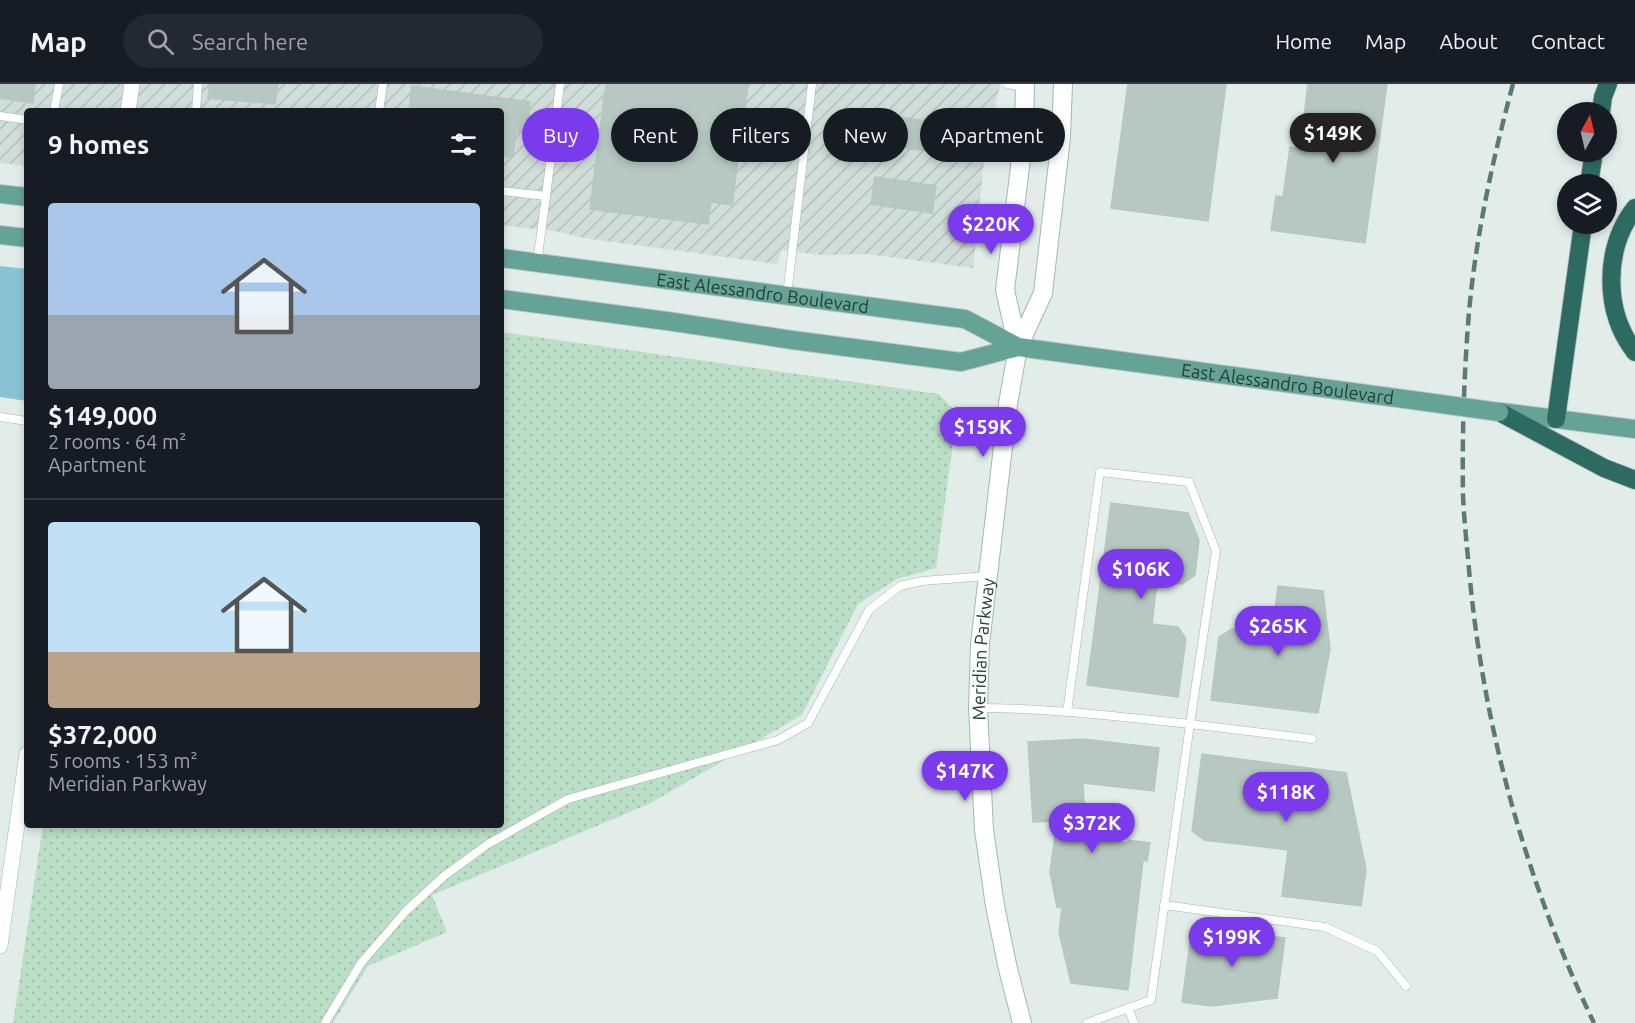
<!DOCTYPE html>
<meta charset="utf-8">
<style>
:root{--surface:#171b24;--page:#242831;--text:#f1f3f6;--muted:#9ea1a6;--line:#363941;--accent:#7c3aed}
body{margin:0;font-family:Ubuntu,sans-serif;background:var(--page);color:var(--text);height:100vh;display:flex;flex-direction:column;font-size:22px;white-space:nowrap}
*{box-sizing:border-box;margin:0}
p{font-size:20px;color:var(--muted)}
.icon{flex:none;width:33px;height:33px;fill:none;stroke:currentColor;stroke-width:2;stroke-linecap:round;stroke-linejoin:round}
.map{position:relative;flex:1;overflow:hidden}
.panel{position:absolute;left:24px;top:24px;width:480px;height:720px;display:flex;flex-direction:column;background:var(--surface);border-radius:6px;box-shadow:0 3px 9px #0003}
.panel>*{flex:none}
.top-card{position:absolute;left:522px;top:24px;width:570px;height:54px;display:flex;gap:12px}
.needle{width:39px;rotate:8deg}
.fabs{position:absolute;left:1557px;top:18px;display:grid;gap:12px}
.fabs a{display:grid;place-items:center;width:60px;height:60px;border-radius:50%;background:var(--surface);box-shadow:0 3px 9px #0003;font-size:30px}
.price{position:absolute;translate:-50% -51px;padding:0 14px;border-radius:21px;background:var(--accent);color:#fff;font-size:20px;line-height:39px;filter:drop-shadow(0 2px 3px #0008)}
.price::after{content:'';position:absolute;left:50%;top:36px;width:18px;height:14px;margin-left:-9px;background:inherit;clip-path:polygon(0 0,100% 0,50% 100%)}
.price.selected{background:#222;color:#fff}
ul{padding:0;list-style:none}
li{display:grid;align-content:center;gap:12px;height:318px;padding:0 24px}
li+li{border-top:2px solid var(--line)}
li span{display:grid;place-items:center;height:186px;border-radius:6px;color:#555}
li>.icon{margin-inline-start:auto}
span .icon{width:108px;height:108px;fill:#fffc;stroke-width:1}
li b{font-size:26px}
h2{display:flex;justify-content:space-between;align-items:center;height:72px;padding:0 24px;font-size:26px}
.pill{padding:0 21px;border-radius:27px;background:var(--surface);box-shadow:0 3px 9px #0003;font-size:21px;line-height:54px}
.pill.selected{background:var(--accent);color:#fff}
header{display:flex;align-items:center;gap:36px;box-sizing:border-box;height:84px;padding:0 30px;background:var(--surface);border-bottom:2px solid var(--line)}
header strong{font-size:28px}
nav{display:flex;gap:33px;margin-inline-start:auto;font-size:21px}
.search{width:420px;height:54px;background:var(--page);display:flex;align-items:center;gap:15px;box-sizing:border-box;padding:0 21px;border-radius:33px;color:var(--muted);font-size:22px}
.map>svg:first-child{display:block}
</style>
<header>
<strong>Map</strong>
<div class="search"><svg class="icon" aria-label="search" viewBox="0 0 24 24"><circle cx="10" cy="10" r="6"/><path d="M15 15l6 6"/></svg>Search here</div>
<nav><a>Home</a><a>Map</a><a>About</a><a>Contact</a></nav>
</header>
<div class="map">
<svg width="1635" height="939" viewBox="0 0 1635 939">
<defs>
<pattern id="industrial-furrows" width="10" height="10" patternUnits="userSpaceOnUse" patternTransform="scale(1.5)"><rect width="10" height="10" fill="#d0ddd8"/><path d="M-1 1l2-2M0 10L10 0M9 11l2-2" fill="none" stroke="#b2bfba"/></pattern>
<pattern id="grass-dots" width="8" height="8" patternUnits="userSpaceOnUse" patternTransform="scale(1.5)"><rect width="8" height="8" fill="#bbdec6"/><path d="M2 2h.1M6 6h.1" fill="none" stroke="#a0c0ab" stroke-width="1.8" stroke-linecap="round"/></pattern>
</defs>
<rect width="100%" height="100%" fill="#e2ede9"/>
<path fill="url(#industrial-furrows)" d="M0,0H1000L984,76L973,184L867,170L820,171L782,166L777,180L583,154L560,148L501,141V27H27V82L0,79Z"/>
<path fill="url(#grass-dots)" d="M501,248L939,310L957,329L936,484L897,495L858,520L802,631L649,720L432,811L447,848L368,882L333,939H13L43,741H501Z"/>
<path fill="#89c3d3" d="M0,182L27,185V317L0,313Z"/>
<path fill="#b7c8c2" stroke="#b5c7c0" stroke-width="1.5" d="M0,0H35L33,19L0,14Z
M210,0H278L275,20L208,14Z
M606,0H748L732,121L711,118L708,140L590,125Z
M1128,0H1226L1208,137L1111,124Z
M1308,0H1387L1365,159L1271,146L1276,112L1283,113L1290,63L1300,65Z
M412,2L530,18L526,50L516,48L513,73L501,72V27H409Z
M884,31L933,38L929,67L880,61Z
M875,93L936,102L932,129L871,120Z
M1111,419L1188,429L1199,456L1195,491L1182,500L1157,497L1152,540L1178,543L1186,555L1178,613L1087,601Z
M1278,502L1323,507L1330,565L1318,629L1211,616L1219,553L1232,545L1272,550Z
M1082,655L1159,664L1154,707L1083,699L1086,753L1128,759V756L1150,759L1147,777L1143,776L1128,906L1071,899L1059,848L1062,824L1057,823L1050,788L1057,737L1033,738L1028,658Z
M1202,670L1346,689L1366,785L1361,822L1282,812L1288,766L1204,756L1192,747Z
M1192,843L1285,854L1277,914L1212,922L1182,918Z"/>
<g fill="none" stroke-linecap="round" stroke-linejoin="round">
<g stroke="#a5b5b0" stroke-width="9">
<path id="lane" d="M1007,0L1025,3
M54,27L59,0
M196,27L198,0
M379,27L383,0
M0,32L27,36
M501,107L546,112L537,179
M546,112L560,0
M787,211L812,0
M0,333L27,337
M980,624C1050,624 1120,633 1190,640L1151,916L1087,939
M1067,628L1100,388L1189,398L1216,467L1190,640L1312,655
M1164,821L1325,843L1377,867L1406,902
M1128,924L1134,939
M325,939L361,879L406,827L444,792L488,760L568,715L778,656L808,639L869,526L900,502L922,497L987,492"/>
</g>
<g stroke="#a5b5b0" stroke-width="16">
<path id="street" d="M128,27L132,0
M0,862L27,670"/>
</g>
<g stroke="#a0b9b1" stroke-width="20">
<g id="secondary">
<path d="M1018,263L1005,206L1024,50L1025,0"/>
<path id="s1" d="M1022,939L1008,885L995,822L984,746L978,624L980,560L1008,320L1018,263L1043,209L1061,53L1063,0"/>
</g>
</g>
<g stroke="#c1c9c7" stroke-width="20">
<g id="primary">
<path d="M0,110L27,113"/>
<path d="M0,151L27,154"/>
<path id="s2" d="M501,174L965,235L1018,263L1419,317"/>
<path d="M501,215L674,238L792,256L961,278L1018,263"/>
<path d="M1501,328L1635,345"/>
</g>
</g>
<g stroke="#c1c9c7" stroke-width="20">
<path id="highway" d="M1601,28L1603,13L1608,0
M1589,100L1594,68
M1635,124C1604,164 1603,227 1635,268
M1499,328L1604,384L1635,396
M1556,335L1583,140"/>
</g>
<use href="#lane" stroke="#fff" stroke-width="8"/>
<use href="#street" stroke="#fff" stroke-width="15"/>
<use href="#secondary" stroke="#fff" stroke-width="18"/>
<use href="#primary" stroke="#66a397" stroke-width="18"/>
<use href="#highway" stroke="#2d6b62" stroke-width="18"/>
<path stroke="#5c7a74" stroke-width="4.5" stroke-dasharray="12 6" stroke-linecap="butt" d="M1513,0C1493,74 1476,151 1469,228C1464,289 1462,351 1463,412C1464,433 1466,454 1468,474C1481,635 1524,794 1594,939"/>
<g stroke="#c1c9c7" stroke-width="20" stroke-linecap="butt">
<path id="primary-bridge" d="M1419,317L1499,328"/>
</g>
<use href="#primary-bridge" stroke="#66a397" stroke-width="18"/>
</g>
<g text-anchor="middle" dominant-baseline="central" stroke-width="4.5" stroke-linejoin="round" paint-order="stroke">
<g font-size="18" fill="#223e38" stroke="#f3f9f6">
<text stroke="none"><textPath href="#s2" startOffset="264">East Alessandro Boulevard</textPath></text>
<text stroke="none"><textPath href="#s2" startOffset="800">East Alessandro Boulevard</textPath></text>
<text stroke="none"><textPath href="#s1" startOffset="378">Meridian Parkway</textPath></text>
</g>
</g>
</svg>
<div class="fabs">
<a><svg class="needle" viewBox="-14 -14 28 28"><path d="M0-13l5 13h-10z" fill="#e53935"/><path d="M0 13l5-13h-10z" fill="#9ea1a6"/></svg></a>
<a><svg class="icon" aria-label="layers" viewBox="0 0 24 24"><path d="M12 4l9 5-9 5-9-5zM3 14l9 5 9-5"/></svg></a>
</div>
<b class="price selected" style="left:1333px;top:80px">$149K</b>
<b class="price" style="left:991px;top:171px">$220K</b>
<b class="price" style="left:983px;top:374px">$159K</b>
<b class="price" style="left:1141px;top:516px">$106K</b>
<b class="price" style="left:1278px;top:573px">$265K</b>
<b class="price" style="left:965px;top:718px">$147K</b>
<b class="price" style="left:1286px;top:739px">$118K</b>
<b class="price" style="left:1092px;top:770px">$372K</b>
<b class="price" style="left:1232px;top:884px">$199K</b>
<div class="top-card">
<a class="pill selected">Buy</a>
<a class="pill">Rent</a>
<a class="pill">Filters</a>
<a class="pill">New</a>
<a class="pill">Apartment</a>
</div>
<section class="panel">
<h2>9 homes<svg class="icon" aria-label="filters" viewBox="0 0 24 24"><path d="M4 7h16M4 17h16"/><circle cx="9" cy="7" r="2"/><circle cx="15" cy="17" r="2"/></svg></h2>
<ul>
<li><span style="background:linear-gradient(#a9c7e8 60%,#9aa5b1 0)"><svg class="icon" aria-label="home" viewBox="0 0 24 24"><path d="M3 11l9-7 9 7M6 9v11h12V9"/></svg></span><div><b>$149,000</b><p>2 rooms · 64 m²</p><p>Apartment</p></div></li>
<li><span style="background:linear-gradient(#bfe0f5 70%,#b9a48a 0)"><svg class="icon" aria-label="home" viewBox="0 0 24 24"><path d="M3 11l9-7 9 7M6 9v11h12V9"/></svg></span><div><b>$372,000</b><p>5 rooms · 153 m²</p><p>Meridian Parkway</p></div></li>
</ul>
</section>
</div>
